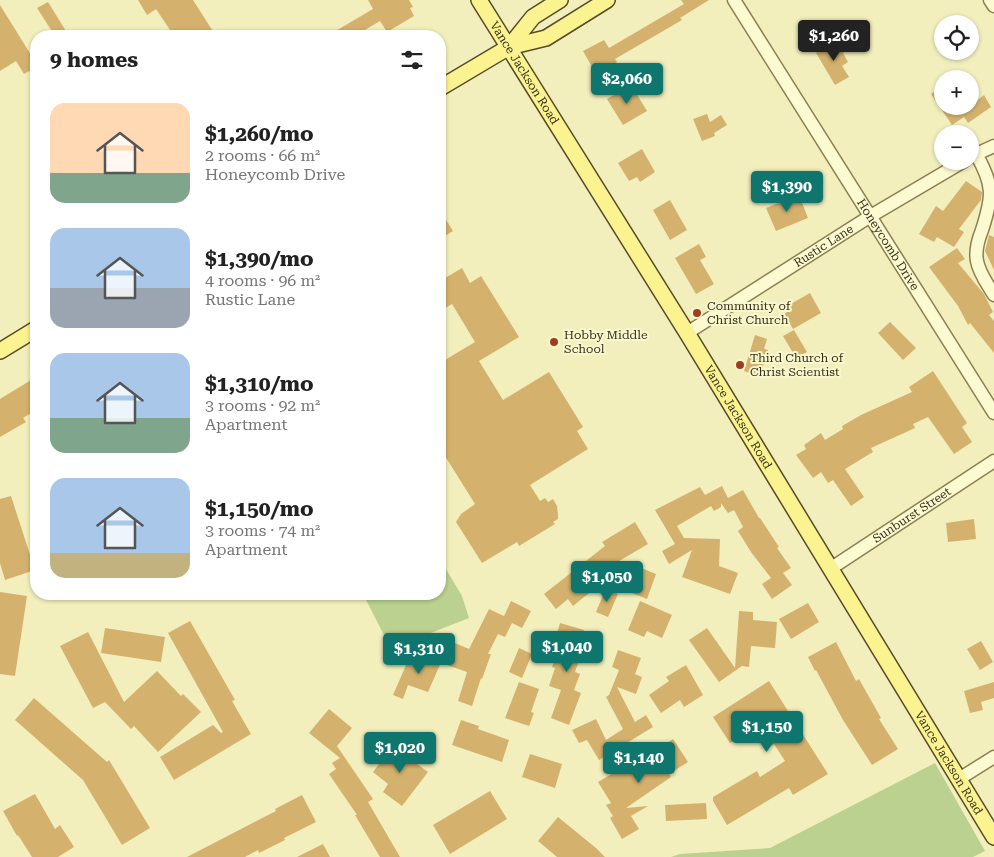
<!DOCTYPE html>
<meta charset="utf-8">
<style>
:root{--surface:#fff;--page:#f6f6f6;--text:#222;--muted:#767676;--accent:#0f766e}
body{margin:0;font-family:"Roboto Serif",serif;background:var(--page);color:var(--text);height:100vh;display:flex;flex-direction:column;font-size:19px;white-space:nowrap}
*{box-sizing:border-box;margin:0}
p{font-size:16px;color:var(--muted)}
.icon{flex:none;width:28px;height:28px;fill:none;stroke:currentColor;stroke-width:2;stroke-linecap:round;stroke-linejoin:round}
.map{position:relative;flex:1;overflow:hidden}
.panel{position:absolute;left:30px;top:30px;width:416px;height:570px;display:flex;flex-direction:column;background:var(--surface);border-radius:20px;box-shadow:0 1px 4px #0004}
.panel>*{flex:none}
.tools{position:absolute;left:934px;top:15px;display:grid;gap:10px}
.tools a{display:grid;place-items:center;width:45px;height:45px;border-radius:50%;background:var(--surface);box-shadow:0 1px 4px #0004;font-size:25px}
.price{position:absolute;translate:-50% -42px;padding:0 11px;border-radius:5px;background:var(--accent);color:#fff;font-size:16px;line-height:32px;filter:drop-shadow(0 1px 2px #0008)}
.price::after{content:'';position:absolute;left:50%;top:30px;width:15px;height:11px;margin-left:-8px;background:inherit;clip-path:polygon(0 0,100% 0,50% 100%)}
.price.on{background:#222;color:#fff}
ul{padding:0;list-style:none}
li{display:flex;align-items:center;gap:15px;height:125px;padding:0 20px}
li span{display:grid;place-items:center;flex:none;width:140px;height:100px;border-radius:15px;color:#555}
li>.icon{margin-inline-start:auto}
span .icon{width:60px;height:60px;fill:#fffc;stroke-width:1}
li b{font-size:21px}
h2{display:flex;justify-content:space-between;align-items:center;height:60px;padding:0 20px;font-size:21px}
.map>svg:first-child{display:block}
</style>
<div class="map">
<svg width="994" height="857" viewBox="0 0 994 857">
<rect width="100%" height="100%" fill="#f2efbd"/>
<path fill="#bad190" d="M440,559L462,596L469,618L400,645L387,641L363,594H440Z
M935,763L985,851L973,857H671L680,854L770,848Z"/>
<path fill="#d4b26e" d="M138,0H193L216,36H174L156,9L147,15Z
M368,0H409L413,7L410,8L414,16L387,32L380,21L355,36H327L373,9Z
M681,0H709L680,18L682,20L615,59L617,62L596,74L583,51L604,40L609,48L684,4Z
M48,2L69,36H55L37,8Z
M0,5L36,63V67L24,74L16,61L0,71Z
M839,40L846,51L843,53L848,62L842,66L849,77L835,85L816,53Z
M631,85L647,111L623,125L607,99Z
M942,86V106H960L962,110L970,106L984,95L991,107L968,123L964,117L952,125L931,94Z
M707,114L710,122L721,115L727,125L714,133L715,136L702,141L693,119Z
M642,149L655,172L640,182L637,177L629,181L618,163Z
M966,181L982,192L981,200L959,229L964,232L954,247L937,237L934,242L919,234L936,206L943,211Z
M799,195L808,218L776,231L766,208Z
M670,200L687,230L670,240L653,210Z
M440,210L453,231L440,239Z
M989,235L994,237V270L985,251Z
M699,244L706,257L700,260L714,284L696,294L675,258Z
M957,248L965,259L958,263L984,294L993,312L989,315L994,321V353L970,323L968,325L958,306L929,267Z
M462,268L470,283L481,276L519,337L479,361L503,400L549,372L583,427L577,431L588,449L530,485L540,501L545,498L548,502L553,499L557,506L558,515V519L553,522L555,524L519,546L517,542L482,563L456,522L461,514L475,504L440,448V419L445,417L440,409V363L475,342L452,304L440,311V281Z
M810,293L821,313L793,329L784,314L792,309L789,305Z
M890,322L916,348L903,360L878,333Z
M794,330L807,352L796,358L783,336Z
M755,335L767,339L764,349L768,350L760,376L744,371Z
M933,371L967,423L962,427L972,442L954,454L928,417L913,424L915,428L871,448L873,452L845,469L864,497L851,506L833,480L828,483L821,472L813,478L796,455L806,449L804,445L821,433L825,440L843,429L842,426L861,415L912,392L909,387Z
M36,377V410L23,418L26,422L0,437V399Z
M722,486L728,498L743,490L759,518H760L779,547L777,548L791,568L783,573L792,585L772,599L762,584L771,578L751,552L738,531L743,527L734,510L728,513L721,503V507L714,511L711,506L677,526L684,538L720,539L719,566L738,573L730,594L682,577L692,550L669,564L662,551L675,544L655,510L700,487L705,495Z
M11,496L35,570L5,580L0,563V499Z
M974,519L976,539L948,542L946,523Z
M635,522L648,544L609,567L614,573L573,606L568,599L556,609L544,594L605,546L602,542Z
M641,568L656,574L647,599L632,593Z
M606,588L618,594L608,617L596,612Z
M0,592L27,596L15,676L0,674Z
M511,601L531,611L522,628L512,623L505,637L498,634L488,654H491L482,679L481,678L472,706L458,701L467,672L447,665L455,643L469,649L489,609L504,616Z
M640,601L672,615L662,638L647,631L644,637L628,630Z
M808,603L819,622L791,639L779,619Z
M739,611L753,612V620L777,622L775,648L751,646L749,667L742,666L719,682L689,640L707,628L735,668Z
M190,621L235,700L232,701L251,734L174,780L160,757L213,725L221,733L223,732L168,633Z
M560,623L584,630L577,656L580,658L575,672L580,674L574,690L581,693L569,725L551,718L561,690L549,686L555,668L552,667L562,639L556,637Z
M105,628L165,637L161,662L101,653Z
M88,632L124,702L157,671L181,696L183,694L201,712L158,752L134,726L131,729L105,702L93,708L60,646Z
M981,641L993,662L980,670L967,649Z
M836,642L856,681L859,679L881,718L879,719L898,749L872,765L843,720L816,670L815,671L808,657Z
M519,648L532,654L522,678L509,672Z
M618,650L641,658L635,674L642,677L636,694L617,687L635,722L646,715L653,727L599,760L587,740L579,743L572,730L596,719L606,740L623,729L606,697L609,695L619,670L612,667Z
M422,652L442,660L428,692L408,685L403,699L393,695L407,663L416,667Z
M686,665L703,695L684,707L680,700L661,713L649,695L669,681L666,677Z
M769,681L828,774L793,795L789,788L727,825L713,801V797L757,771L760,777L785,761L774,744L767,748L755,727L730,743L713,717Z
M519,682L539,689L531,712L534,713L529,726L505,718Z
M994,682V698L981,702L983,710L970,713L964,691Z
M34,698L107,762L109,760L150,828L122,845L83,780L15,720Z
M329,709L352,728L337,746L373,799L368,802L400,857H380L355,815H357L329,774L336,769L332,763L340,758L309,733Z
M461,720L479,726L478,729L509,740L502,762L452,745Z
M673,739L688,762L669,774L671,777L626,808L648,806L631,816L639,829L622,839L610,818L613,816L606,805L611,803L598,782L632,762L634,764Z
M396,742L415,756L412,760L428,772L402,806L383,792L388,784L373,772Z
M530,754L562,764L555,788L522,777Z
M490,791L507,819L450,854L433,825Z
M35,794L55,829L60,825L74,847L58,857H32L18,835L17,836L3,811Z
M302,795L316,822L284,838L285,840L259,853L258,850L245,857H187L276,811L275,809Z
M706,803L707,819L666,821L665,805Z
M558,817L596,848L605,857H557L538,841Z
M323,844L330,857H297Z"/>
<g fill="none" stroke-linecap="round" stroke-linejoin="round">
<g stroke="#8c7f54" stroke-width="15">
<g id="minor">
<path id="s1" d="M734,0L994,413"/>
<path d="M990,0L994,6"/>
<path d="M976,154C994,185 993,196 982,230C978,240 975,251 977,261C979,273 988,285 994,295"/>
<path d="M970,157L994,146"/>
<path id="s2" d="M687,333L869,217L964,161"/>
<path id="s3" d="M830,569L994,461"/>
<path d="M959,779L994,757"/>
</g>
</g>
<g stroke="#594b29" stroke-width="18">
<g id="major">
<path id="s4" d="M479,0L687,333L994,837"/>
<path d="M509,47L533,17L560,0"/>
<path d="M440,88L509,47L546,38L607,0"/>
<path d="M0,351L36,329"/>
</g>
</g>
<use href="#minor" stroke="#fcfad1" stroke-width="12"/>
<use href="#major" stroke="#faf390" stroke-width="15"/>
</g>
<g fill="#a13d1e" stroke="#f9f7cd" stroke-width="2">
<circle cx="697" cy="313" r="5"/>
<circle cx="554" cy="342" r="5"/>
<circle cx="740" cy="365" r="5"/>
</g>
<g text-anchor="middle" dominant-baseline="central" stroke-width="4" stroke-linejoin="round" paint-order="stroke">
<g font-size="12" fill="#39311a" stroke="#f9f7cd">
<text stroke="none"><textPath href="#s4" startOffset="86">Vance Jackson Road</textPath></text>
<text stroke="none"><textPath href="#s1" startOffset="289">Honeycomb Drive</textPath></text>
<text stroke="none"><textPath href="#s2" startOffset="162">Rustic Lane</textPath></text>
<text stroke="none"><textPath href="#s4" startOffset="491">Vance Jackson Road</textPath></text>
<text stroke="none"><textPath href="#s3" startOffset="98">Sunburst Street</textPath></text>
<text stroke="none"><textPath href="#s4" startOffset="896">Vance Jackson Road</textPath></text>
</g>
<g font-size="12" fill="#39311a" stroke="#f9f7cd" text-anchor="start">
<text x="707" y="306">Community of<tspan x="707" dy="14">Christ Church</tspan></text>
<text x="564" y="335">Hobby Middle<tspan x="564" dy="14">School</tspan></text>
<text x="750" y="358">Third Church of<tspan x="750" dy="14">Christ Scientist</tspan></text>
</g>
</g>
</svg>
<div class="tools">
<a><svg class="icon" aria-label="locate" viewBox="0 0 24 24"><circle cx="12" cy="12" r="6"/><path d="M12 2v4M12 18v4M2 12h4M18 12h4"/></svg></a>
<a>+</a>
<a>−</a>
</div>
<b class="price on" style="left:834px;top:62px">$1,260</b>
<b class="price" style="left:627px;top:105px">$2,060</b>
<b class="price" style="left:787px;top:213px">$1,390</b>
<b class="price" style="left:607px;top:603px">$1,050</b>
<b class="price" style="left:567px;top:673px">$1,040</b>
<b class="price" style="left:419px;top:675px">$1,310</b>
<b class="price" style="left:767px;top:753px">$1,150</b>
<b class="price" style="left:400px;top:774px">$1,020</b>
<b class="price" style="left:639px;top:784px">$1,140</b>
<section class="panel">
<h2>9 homes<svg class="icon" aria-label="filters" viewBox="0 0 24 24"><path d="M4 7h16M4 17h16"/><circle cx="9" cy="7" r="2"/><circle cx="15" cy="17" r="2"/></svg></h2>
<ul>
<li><span style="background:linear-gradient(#ffd9b3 70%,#7fa58c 0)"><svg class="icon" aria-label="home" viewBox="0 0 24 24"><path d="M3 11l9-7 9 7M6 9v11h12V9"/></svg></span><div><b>$1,260/mo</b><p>2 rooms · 66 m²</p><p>Honeycomb Drive</p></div></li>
<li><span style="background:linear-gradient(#a9c7e8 60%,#9aa5b1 0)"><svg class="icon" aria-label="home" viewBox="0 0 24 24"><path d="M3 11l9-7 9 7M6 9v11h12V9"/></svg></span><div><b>$1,390/mo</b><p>4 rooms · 96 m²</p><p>Rustic Lane</p></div></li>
<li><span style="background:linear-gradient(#a9c7e8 65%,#7fa58c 0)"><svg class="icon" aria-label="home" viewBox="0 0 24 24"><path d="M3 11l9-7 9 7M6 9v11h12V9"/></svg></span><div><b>$1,310/mo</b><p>3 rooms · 92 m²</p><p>Apartment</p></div></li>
<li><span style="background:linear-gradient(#a9c7e8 75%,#c2b280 0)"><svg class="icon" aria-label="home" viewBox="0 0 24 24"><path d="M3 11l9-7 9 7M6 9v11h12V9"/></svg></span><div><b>$1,150/mo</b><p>3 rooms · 74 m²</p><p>Apartment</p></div></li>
</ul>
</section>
</div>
